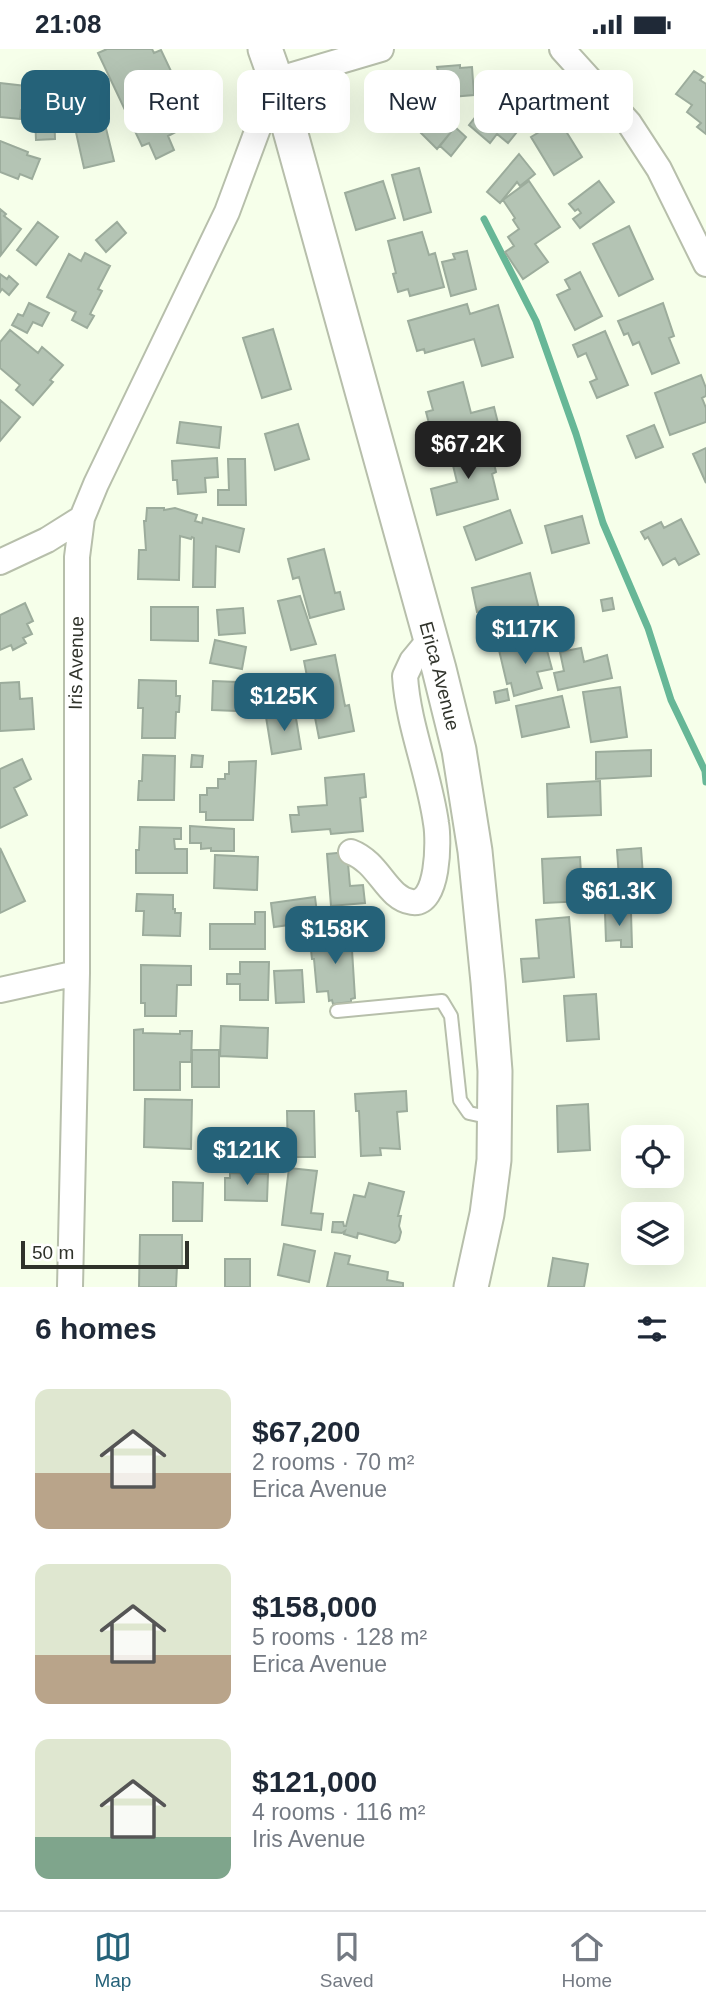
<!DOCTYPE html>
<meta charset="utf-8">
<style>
:root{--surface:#fff;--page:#f2f2f3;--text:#1f2937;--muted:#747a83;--line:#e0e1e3;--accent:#256279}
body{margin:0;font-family:Helvetica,sans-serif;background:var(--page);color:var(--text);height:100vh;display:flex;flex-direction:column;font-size:26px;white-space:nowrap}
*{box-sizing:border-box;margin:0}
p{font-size:23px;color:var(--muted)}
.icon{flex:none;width:38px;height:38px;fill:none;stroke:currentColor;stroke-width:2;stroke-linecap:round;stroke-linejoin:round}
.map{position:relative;height:1238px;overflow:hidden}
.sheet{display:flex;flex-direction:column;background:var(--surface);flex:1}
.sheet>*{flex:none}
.top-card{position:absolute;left:21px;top:21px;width:665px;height:63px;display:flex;gap:14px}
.controls{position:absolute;left:621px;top:1076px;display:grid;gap:14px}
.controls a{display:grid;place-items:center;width:63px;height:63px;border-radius:14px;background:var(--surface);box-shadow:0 7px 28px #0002;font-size:35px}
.scale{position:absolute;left:21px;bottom:18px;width:168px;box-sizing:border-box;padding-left:7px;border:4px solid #2f322a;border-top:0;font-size:19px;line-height:24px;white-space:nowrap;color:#2f322a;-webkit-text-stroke:5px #fff;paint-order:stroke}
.price{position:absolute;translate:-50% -60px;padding:0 16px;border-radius:14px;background:var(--accent);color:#fff;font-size:23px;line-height:46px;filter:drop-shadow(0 2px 4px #0008)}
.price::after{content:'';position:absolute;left:50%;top:42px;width:21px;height:16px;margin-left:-10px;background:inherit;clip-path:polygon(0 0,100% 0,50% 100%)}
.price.selected{background:#222;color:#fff}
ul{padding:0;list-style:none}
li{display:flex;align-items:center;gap:21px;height:175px;padding:0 35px}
li span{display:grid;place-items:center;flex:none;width:196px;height:140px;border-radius:14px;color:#555}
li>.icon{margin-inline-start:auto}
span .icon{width:84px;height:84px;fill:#fffc;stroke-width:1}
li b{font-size:30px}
h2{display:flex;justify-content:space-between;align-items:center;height:84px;padding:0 35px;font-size:30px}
.tag{padding:0 24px;border-radius:14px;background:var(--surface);box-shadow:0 7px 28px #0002;font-size:24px;line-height:63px}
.tag.selected{background:var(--accent);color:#fff}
.status{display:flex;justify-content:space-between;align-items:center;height:49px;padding:0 35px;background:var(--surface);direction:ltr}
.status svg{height:19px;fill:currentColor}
.tab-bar{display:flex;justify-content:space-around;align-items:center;height:98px;border-top:2px solid var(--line);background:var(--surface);font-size:19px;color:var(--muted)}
.tab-bar a{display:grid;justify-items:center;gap:4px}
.tab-bar .selected{color:var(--accent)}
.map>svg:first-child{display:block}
</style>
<div class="status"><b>21:08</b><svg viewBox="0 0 49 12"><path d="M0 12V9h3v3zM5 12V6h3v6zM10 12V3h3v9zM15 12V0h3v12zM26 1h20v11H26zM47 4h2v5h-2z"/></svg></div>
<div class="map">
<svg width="706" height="1238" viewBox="0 0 706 1238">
<rect width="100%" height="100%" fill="#f6ffea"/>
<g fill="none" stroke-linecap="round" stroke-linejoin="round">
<path stroke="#67b797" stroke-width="7" d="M484,170L536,272L576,385L603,474L648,579L671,651L705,722L706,733"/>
</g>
<path fill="#b4c4b4" stroke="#9cac9c" stroke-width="2" d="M107,0H152L154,4L161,1L179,39L171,43L187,77L168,87L174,101L156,110L149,94L142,97L98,4Z
M460,16V19L472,18L474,46L427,50L424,23L438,22L437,18Z
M694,22L703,28L700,31L706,35V85L697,78L701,74L687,63L692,56L676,45Z
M0,34L43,39L40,62L21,61L20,70L0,68Z
M500,37L533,63L508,94L497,85L490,94L469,76Z
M42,55H54L55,90L36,91L35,67L42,66Z
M439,59L443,64L448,59L456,68L451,73L456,77L437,100L413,76L428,63L431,66Z
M102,63L114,112L84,119L73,70Z
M559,71L582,108L554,126L531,88Z
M455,78L466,88L451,107L440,97Z
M0,92L28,103L27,106L40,110L32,130L20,125L18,130L0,123Z
M519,105L535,125L520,137L517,133L500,154L487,143Z
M419,119L431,163L404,171L392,126Z
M383,132L395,169L356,181L345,144Z
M529,132L560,178L535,195L548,213L523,230L505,203L514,197L508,188L519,180L513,171L515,169L503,151Z
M599,132L614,153L580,179L573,170L581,164L578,160L575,162L569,155Z
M0,160L6,165L4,167L21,180L1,206Z
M38,173L58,188L36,216L17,201Z
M117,173L126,184L106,203L96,191Z
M629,177L653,230L619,247L593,195Z
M422,183L429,206L435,204L444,238L410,247L408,240L398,243L393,225L396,224L388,192Z
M467,202L476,240L451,247L442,213L455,210L453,205Z
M85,204L110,217L98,240L102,242L90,265L94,267L87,279L72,271L76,263L47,248L69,205L81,212Z
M580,223L602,267L575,281L557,246L570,240L565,231Z
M0,225L7,230L9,227L18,235L9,246L2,240L0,243Z
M29,254L49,264L42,277L33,273L27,284L12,276L18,265L23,267Z
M663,254L674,287L669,289L679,314L652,325L639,293L633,296L628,284L624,286L618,272Z
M467,255L470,265L498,256L513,308L482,317L474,290L425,304L424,300L417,302L408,272Z
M273,280L291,340L262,349L243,289Z
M10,281L38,304L42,298L63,316L50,331L53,333L33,356L16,341L20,336L0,319V293Z
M605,282L628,336L597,349L590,333L597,330L586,304L578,308L573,296Z
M701,326L706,339V347L702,349L706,359V373L670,386L655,344Z
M463,333L471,364L494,358L499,378L471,386L469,376L432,386L426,363L433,361L428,343Z
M0,351L20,368L0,392Z
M180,373L221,378L219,399L177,394Z
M298,375L309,410L275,421L265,385Z
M654,376L663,398L636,409L627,387Z
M446,386L450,398L435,402L431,390Z
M489,394L496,423L492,425L498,450L437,466L431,440L457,433L450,404Z
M706,399V434L693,405Z
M217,409L218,428L205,429L206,443L178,445L177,431H173L172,412Z
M228,410H245L246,456H218V441H229Z
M147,459H164V461L175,459L197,466L195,472L202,474L203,469L244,480L239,503L216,497L215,538H193L194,489L192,488L191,490L180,487L179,531L138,530L139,501H146L144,472H146Z
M510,461L522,494L476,511L464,478Z
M582,467L589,494L552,504L545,477Z
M681,470L699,505L679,516L675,509L663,516L648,488L645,490L641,483L661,473L664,479Z
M324,500L335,544L340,543L344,560L310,569L299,528L293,530L288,510Z
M530,524L542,572L496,584L490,559L477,563L472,539Z
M300,547L316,595L291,601L278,552Z
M612,549L614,560L603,562L601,551Z
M25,554L33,572L27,575L32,585L23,589L26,594L13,601L11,596L0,601V566Z
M151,558H198V592L151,591Z
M243,559L245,584L219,586L217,561Z
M544,590L552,620L537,623L542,639L514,647L511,634L507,635L499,601Z
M215,591L246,598L242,620L210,614Z
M581,599L584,613L607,606L612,629L558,641L554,624L564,622L560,603Z
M335,606L345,657L349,656L354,682L319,689L304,612Z
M139,631L176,632V647H180L179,663H176L175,689H142L143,659H138Z
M213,632L237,633L236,662L212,661Z
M19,633L20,650L32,649L34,680L0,682V634Z
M620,638L627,688L591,693L583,643Z
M507,640L509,651L496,654L494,643Z
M562,647L569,678L522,688L516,657Z
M295,663L301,700L272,705L266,668Z
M651,701V727L596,730V703Z
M143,706L175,707L174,751H138L139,732H142Z
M192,706L203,707L202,718H191Z
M22,710L31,730L14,739L27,766L0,779V720Z
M256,712L253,771H206V763H200V746H207V739H218V730H225V725H229V713Z
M364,725L366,748L360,749L363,782L331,785L330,780L292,783L290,766H299L298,758L327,756L325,729Z
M600,732L601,766L548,768L547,735Z
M190,777L234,780V802H211V799L201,800V794H190Z
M140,778L181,779V790H174L175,800H187V824H136V801H139Z
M0,799L25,852L0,864Z
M641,799L643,827L619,829L617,801Z
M347,803L350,837L363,836L365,854L331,857L327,805Z
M215,806L258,808L257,841L214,839Z
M580,808L581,825L605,824L606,851L544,854L542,810Z
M137,845L173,846V860H175V864H181L180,887L143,886L144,862H136Z
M315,848L318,872L274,878L271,854Z
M255,863H265V900H210V875H255Z
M631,863L632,898H621V891L606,892L605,864Z
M569,868L574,928L523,933L521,910L539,909L536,871Z
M353,884L355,901H352L355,949L351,950V953L333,955L332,951L329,952L328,942L317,943L314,910H312L311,901H314L313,887Z
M240,913H269L268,951H240V935H227V925H240Z
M141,916L191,917V936H177L176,967H145V954H141Z
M302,921L304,953L276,954L274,922Z
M596,945L599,990L567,992L564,947Z
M221,977L268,979L267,1009L220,1007Z
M143,980V984L180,985V982H192L191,1013H180V1041H134V981Z
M192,1001H219V1038H192Z
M406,1042L407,1062L397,1063L400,1100L380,1099L381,1106L361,1107L359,1062H356L355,1045Z
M145,1050L192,1051L191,1100L144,1098Z
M588,1055L590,1101L558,1103L557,1057Z
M287,1062H314L315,1108H288Z
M289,1119L317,1122L311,1164L323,1165L321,1181L282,1176Z
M230,1124L268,1125L267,1152L225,1151V1129H230Z
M173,1133L203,1134L202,1172H173Z
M369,1134L404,1143L398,1167H401L399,1177L401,1183L399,1191L395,1194L358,1184L357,1189L344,1185L345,1182L342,1184L332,1183L333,1173H343L344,1177H346L354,1146L365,1148Z
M140,1186H182V1217H177L176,1238H139Z
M284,1195L315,1202L309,1233L278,1226Z
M335,1204L350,1207L348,1215L388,1223L387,1231L403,1234V1238H327Z
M553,1209L588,1215L584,1238H548Z
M225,1210H250V1238H225Z"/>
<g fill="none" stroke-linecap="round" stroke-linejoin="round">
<g stroke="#b7bfab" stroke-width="16">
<path id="lane" d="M337,962L442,952L451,967L460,1051L469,1064L492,1069"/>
</g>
<g stroke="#b7bfab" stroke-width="28">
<path id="street" d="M562,0L629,74L659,120L706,215
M0,513L47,491L82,469
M351,803C380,814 386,849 412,853C439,857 439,791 436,774C429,724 408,676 405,627L412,612L431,589
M0,941L77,924
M70,1238L77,924V508L82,469L96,435L227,163L276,31L381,0"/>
</g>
<g stroke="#b7bfab" stroke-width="37">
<g id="secondary">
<path id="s1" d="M265,0L276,31L439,620L459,701L475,802L488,933L495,1022L494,1111L487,1165L471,1238"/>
</g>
</g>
<use href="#lane" stroke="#fff" stroke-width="12"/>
<use href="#street" stroke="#fff" stroke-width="24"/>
<use href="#secondary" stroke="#fff" stroke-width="33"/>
</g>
<g text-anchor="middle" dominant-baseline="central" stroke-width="6" stroke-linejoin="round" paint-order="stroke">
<g font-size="19" fill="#2f322a" stroke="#fff">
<text transform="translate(76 614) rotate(-89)">Iris Avenue</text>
<text stroke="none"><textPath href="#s1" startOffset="651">Erica Avenue</textPath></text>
</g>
</g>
</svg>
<div class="controls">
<a><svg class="icon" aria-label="locate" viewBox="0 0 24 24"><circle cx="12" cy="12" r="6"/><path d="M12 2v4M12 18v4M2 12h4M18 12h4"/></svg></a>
<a><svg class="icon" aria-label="layers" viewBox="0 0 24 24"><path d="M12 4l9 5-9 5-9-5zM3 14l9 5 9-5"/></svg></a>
</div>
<div class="scale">50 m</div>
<b class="price selected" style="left:468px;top:432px">$67.2K</b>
<b class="price" style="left:525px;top:617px">$117K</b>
<b class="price" style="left:284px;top:684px">$125K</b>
<b class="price" style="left:619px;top:879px">$61.3K</b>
<b class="price" style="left:335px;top:917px">$158K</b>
<b class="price" style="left:247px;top:1138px">$121K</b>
<div class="top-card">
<a class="tag selected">Buy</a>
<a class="tag">Rent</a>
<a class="tag">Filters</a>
<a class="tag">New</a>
<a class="tag">Apartment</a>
</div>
</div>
<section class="sheet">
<h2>6 homes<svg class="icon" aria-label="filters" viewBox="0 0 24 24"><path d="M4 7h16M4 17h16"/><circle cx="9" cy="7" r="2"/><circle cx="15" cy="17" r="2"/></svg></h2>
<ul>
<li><span style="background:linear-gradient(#dfe7d0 60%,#b9a48a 0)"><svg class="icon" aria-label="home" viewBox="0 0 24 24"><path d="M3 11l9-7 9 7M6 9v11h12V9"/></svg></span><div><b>$67,200</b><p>2 rooms · 70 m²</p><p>Erica Avenue</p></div></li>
<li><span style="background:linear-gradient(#dfe7d0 65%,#b9a48a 0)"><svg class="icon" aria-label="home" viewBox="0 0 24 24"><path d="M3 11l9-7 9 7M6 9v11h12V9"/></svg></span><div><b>$158,000</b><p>5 rooms · 128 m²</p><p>Erica Avenue</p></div></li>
<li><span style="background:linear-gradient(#dfe7d0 70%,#7fa58c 0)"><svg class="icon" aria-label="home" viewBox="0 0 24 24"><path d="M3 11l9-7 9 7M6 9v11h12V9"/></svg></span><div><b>$121,000</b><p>4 rooms · 116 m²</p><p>Iris Avenue</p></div></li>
</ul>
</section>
<nav class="tab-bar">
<a class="selected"><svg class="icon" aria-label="map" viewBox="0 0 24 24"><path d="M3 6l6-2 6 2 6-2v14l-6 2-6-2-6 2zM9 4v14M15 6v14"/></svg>Map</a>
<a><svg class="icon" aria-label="saved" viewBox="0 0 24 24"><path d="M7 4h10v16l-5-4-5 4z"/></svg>Saved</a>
<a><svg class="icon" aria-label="home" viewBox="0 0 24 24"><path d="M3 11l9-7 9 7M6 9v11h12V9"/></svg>Home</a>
</nav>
